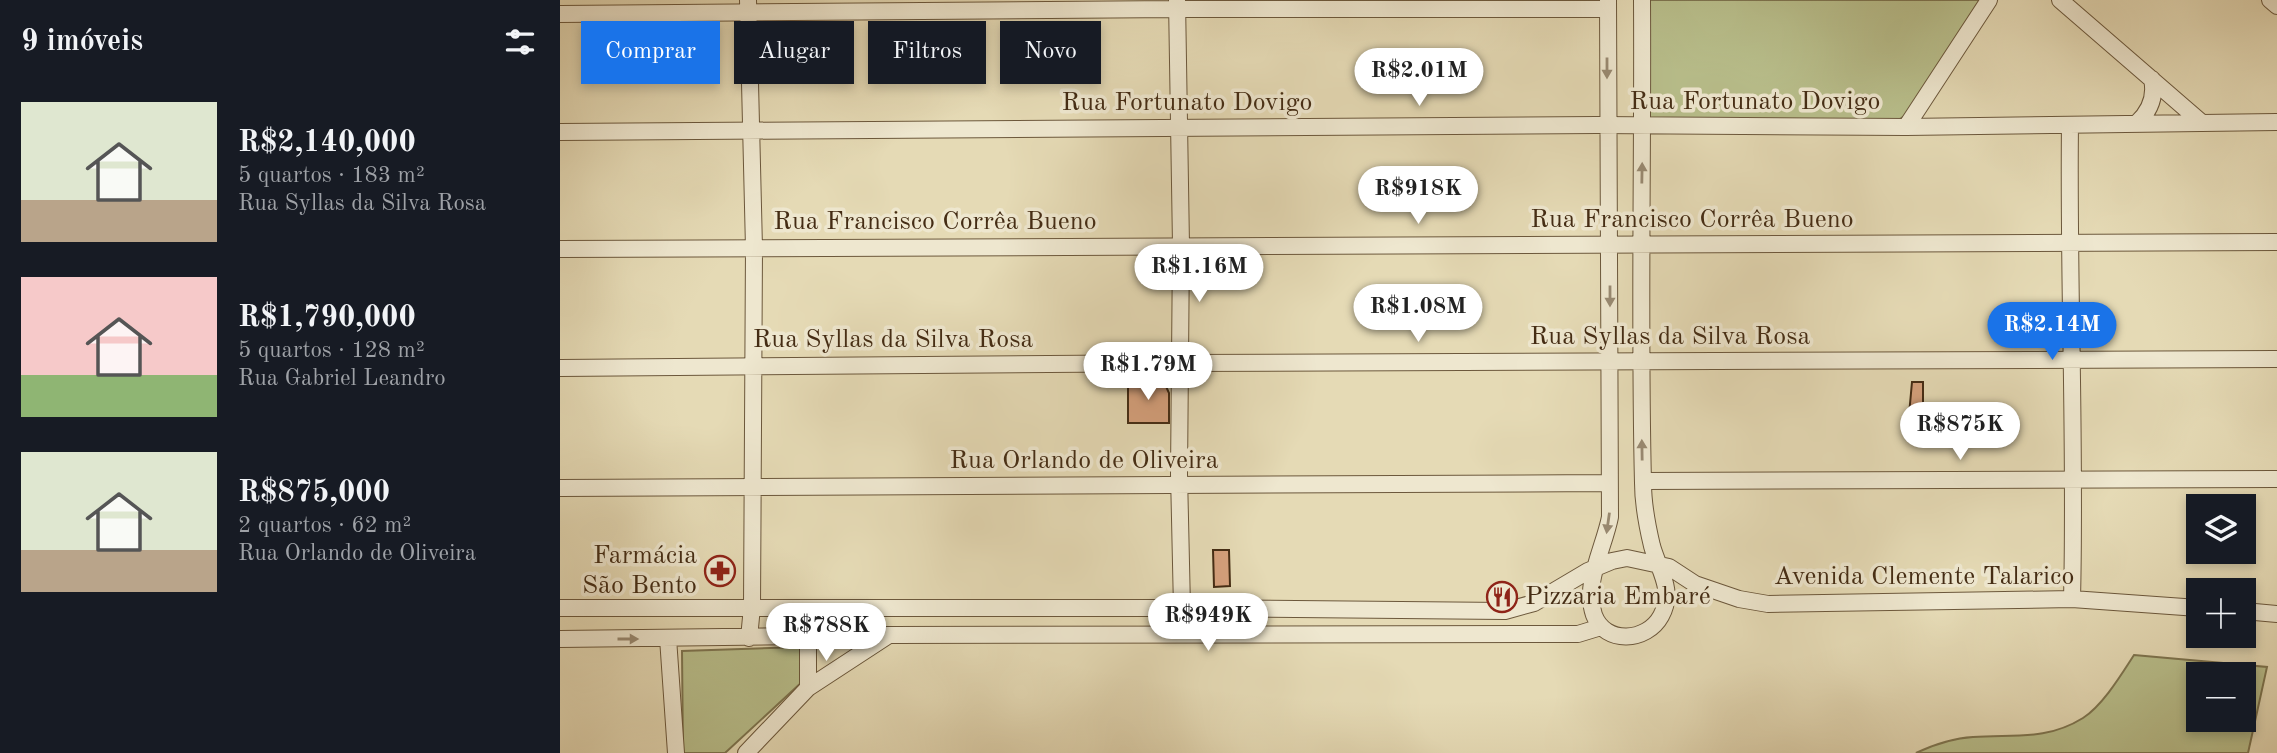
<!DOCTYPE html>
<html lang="pt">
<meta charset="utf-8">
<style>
:root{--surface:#171b24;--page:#20242c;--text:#f1f3f6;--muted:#9ea1a6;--accent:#1a73e8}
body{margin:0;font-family:"Old Standard TT",serif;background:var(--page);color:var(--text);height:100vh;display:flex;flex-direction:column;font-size:26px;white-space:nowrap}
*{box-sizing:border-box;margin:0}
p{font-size:23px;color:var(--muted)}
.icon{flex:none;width:38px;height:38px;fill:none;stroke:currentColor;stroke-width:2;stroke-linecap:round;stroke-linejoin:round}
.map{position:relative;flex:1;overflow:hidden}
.side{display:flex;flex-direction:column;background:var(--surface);width:560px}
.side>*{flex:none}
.guide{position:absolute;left:21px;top:21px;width:665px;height:63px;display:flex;gap:14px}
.buttons{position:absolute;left:1626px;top:494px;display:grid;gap:14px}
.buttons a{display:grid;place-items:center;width:70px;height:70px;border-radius:0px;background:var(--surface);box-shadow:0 4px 10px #0003;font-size:35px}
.price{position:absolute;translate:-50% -60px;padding:0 16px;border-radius:24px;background:#fff;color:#222;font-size:23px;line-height:46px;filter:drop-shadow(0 2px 4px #0008)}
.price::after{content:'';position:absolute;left:50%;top:42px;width:21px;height:16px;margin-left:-10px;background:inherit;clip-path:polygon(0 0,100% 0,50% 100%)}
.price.active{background:var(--accent);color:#fff}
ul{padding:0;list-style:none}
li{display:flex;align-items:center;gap:21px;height:175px;padding:0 21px}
li span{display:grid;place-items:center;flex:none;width:196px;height:140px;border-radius:0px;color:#555}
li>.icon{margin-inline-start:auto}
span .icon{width:84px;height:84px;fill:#fffc;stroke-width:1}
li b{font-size:30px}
h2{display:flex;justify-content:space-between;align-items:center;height:84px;padding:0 21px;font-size:30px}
.tag{padding:0 24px;border-radius:0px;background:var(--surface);box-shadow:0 4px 10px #0003;font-size:24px;line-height:63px}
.tag.active{background:var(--accent);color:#fff}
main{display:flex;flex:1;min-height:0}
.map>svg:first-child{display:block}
</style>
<main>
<section class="side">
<h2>9 imóveis<svg class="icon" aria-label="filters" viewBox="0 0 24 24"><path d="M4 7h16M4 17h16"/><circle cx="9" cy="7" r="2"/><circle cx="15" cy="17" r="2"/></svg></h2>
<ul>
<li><span style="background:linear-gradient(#dfe7d0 70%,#b9a48a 0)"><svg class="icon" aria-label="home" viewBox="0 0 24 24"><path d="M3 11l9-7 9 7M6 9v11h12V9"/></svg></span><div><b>R$2,140,000</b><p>5 quartos · 183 m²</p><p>Rua Syllas da Silva Rosa</p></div></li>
<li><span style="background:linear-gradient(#f6c9c9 70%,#8fb573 0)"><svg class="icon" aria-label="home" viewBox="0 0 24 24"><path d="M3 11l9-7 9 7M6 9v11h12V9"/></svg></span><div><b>R$1,790,000</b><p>5 quartos · 128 m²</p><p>Rua Gabriel Leandro</p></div></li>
<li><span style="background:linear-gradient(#dfe7d0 70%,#b9a48a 0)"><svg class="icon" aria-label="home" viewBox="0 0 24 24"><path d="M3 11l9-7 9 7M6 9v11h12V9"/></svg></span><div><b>R$875,000</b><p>2 quartos · 62 m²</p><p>Rua Orlando de Oliveira</p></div></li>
</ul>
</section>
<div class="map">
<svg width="1717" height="753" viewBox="0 0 1717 753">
<rect width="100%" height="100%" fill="#e5dab5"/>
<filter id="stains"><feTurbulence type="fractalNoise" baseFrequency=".00286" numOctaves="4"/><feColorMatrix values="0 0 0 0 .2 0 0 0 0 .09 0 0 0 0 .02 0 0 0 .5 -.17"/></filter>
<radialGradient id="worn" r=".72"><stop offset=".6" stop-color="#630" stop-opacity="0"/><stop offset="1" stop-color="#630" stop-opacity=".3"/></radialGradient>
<path fill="#b8be8b" stroke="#7e7550" stroke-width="2" fill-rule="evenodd" d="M1087,0H1420L1350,112L1340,119H1088Z
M241,647L243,681L165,753H123L122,651Z
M1574,655L1707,667L1688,753H1356C1373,745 1394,738 1413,737C1454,734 1486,741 1523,718C1543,705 1561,675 1574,655ZM1638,674H1684V719H1638Z"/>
<path fill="#d6a17d" stroke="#442c14" stroke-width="2" d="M568,379H591L604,382L609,393V423H568Z
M1352,382H1363V415H1349Z
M653,550H669L670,586L654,587Z"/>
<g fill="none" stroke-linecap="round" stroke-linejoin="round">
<g stroke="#6c583c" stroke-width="18">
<path id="minor" d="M188,0L194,248L192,607L189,638
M617,0L621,245L619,474L622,608
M1048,0L1050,517C1044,548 1023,584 1034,615C1045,645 1087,642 1101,616C1115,590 1099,571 1092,546C1087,525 1083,504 1083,483C1079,322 1083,161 1082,0
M1500,0L1641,122
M1710,0L1717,6
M0,14L617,9H1048
M1577,123C1590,111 1596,97 1592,79
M1510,125C1508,283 1516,441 1512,599
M1346,127L1429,0
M0,132L1037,125L1346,127L1717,122
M0,249L1717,242
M0,368L620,363L1717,359
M1083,481L1717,479
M0,488L1049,483
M0,608H622L945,611L974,603L1028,571L1052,561L1067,558L1109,567L1135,584L1179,599L1208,604L1512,599L1638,608
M1684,611L1717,614
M248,637V688
M108,638L116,753
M0,639L330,635L1018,634L1041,627
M186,753L248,688L329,635"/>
</g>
<use href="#minor" stroke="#eee7cf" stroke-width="16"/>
</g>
<defs><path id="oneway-solid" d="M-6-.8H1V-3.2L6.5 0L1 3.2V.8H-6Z" transform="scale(1.75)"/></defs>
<g fill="#998a72">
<use href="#oneway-solid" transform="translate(1047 68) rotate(90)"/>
<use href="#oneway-solid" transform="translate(1082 173) rotate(-89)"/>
<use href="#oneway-solid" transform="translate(1050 296) rotate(90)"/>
<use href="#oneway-solid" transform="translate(1082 450) rotate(-91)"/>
<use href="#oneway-solid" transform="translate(1048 523) rotate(98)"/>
<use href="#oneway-solid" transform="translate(68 639)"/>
</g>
<defs>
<g id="pharmacy-ring" transform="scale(1.575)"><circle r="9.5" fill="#eee7cf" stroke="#8f2418" stroke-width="1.5"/><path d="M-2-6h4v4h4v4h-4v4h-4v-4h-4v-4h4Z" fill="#8f2418"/></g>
<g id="restaurant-ring" transform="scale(1.575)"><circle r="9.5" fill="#eee7cf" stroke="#8f2418" stroke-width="1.5"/><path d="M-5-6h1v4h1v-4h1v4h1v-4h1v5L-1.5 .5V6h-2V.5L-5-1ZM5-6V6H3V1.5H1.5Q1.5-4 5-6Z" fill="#8f2418"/></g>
</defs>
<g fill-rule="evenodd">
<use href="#pharmacy-ring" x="160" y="571"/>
<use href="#restaurant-ring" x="942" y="597"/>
</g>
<g text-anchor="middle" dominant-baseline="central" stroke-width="7" stroke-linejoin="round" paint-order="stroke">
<g font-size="26" fill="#442c14" stroke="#eee7cf">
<text x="1195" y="102">Rua Fortunato Dovigo</text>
<text x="627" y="103">Rua Fortunato Dovigo</text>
<text x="1132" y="220">Rua Francisco Corrêa Bueno</text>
<text x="375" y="222">Rua Francisco Corrêa Bueno</text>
<text x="1110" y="337">Rua Syllas da Silva Rosa</text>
<text x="333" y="340">Rua Syllas da Silva Rosa</text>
<text x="524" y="461">Rua Orlando de Oliveira</text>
<text x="1364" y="577">Avenida Clemente Talarico</text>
</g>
<g font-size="26" fill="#442c14" stroke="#eee7cf" text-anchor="end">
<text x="137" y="556">Farmácia<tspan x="137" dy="30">São Bento</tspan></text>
<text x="965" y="597" text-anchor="start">Pizzaria Embaré</text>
</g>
</g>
<rect width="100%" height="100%" filter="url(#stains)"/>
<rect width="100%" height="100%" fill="url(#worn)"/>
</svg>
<div class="buttons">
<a><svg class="icon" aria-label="layers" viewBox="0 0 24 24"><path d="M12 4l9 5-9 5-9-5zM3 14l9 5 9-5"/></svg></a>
<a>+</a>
<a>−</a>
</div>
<b class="price" style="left:859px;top:108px">R$2.01M</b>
<b class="price" style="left:858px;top:226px">R$918K</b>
<b class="price" style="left:639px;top:304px">R$1.16M</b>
<b class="price" style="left:858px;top:344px">R$1.08M</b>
<b class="price active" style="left:1492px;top:362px">R$2.14M</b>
<b class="price" style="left:588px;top:402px">R$1.79M</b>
<b class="price" style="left:1400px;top:462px">R$875K</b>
<b class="price" style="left:648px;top:653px">R$949K</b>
<b class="price" style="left:266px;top:663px">R$788K</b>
<div class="guide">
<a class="tag active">Comprar</a>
<a class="tag">Alugar</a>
<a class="tag">Filtros</a>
<a class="tag">Novo</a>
</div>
</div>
</main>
